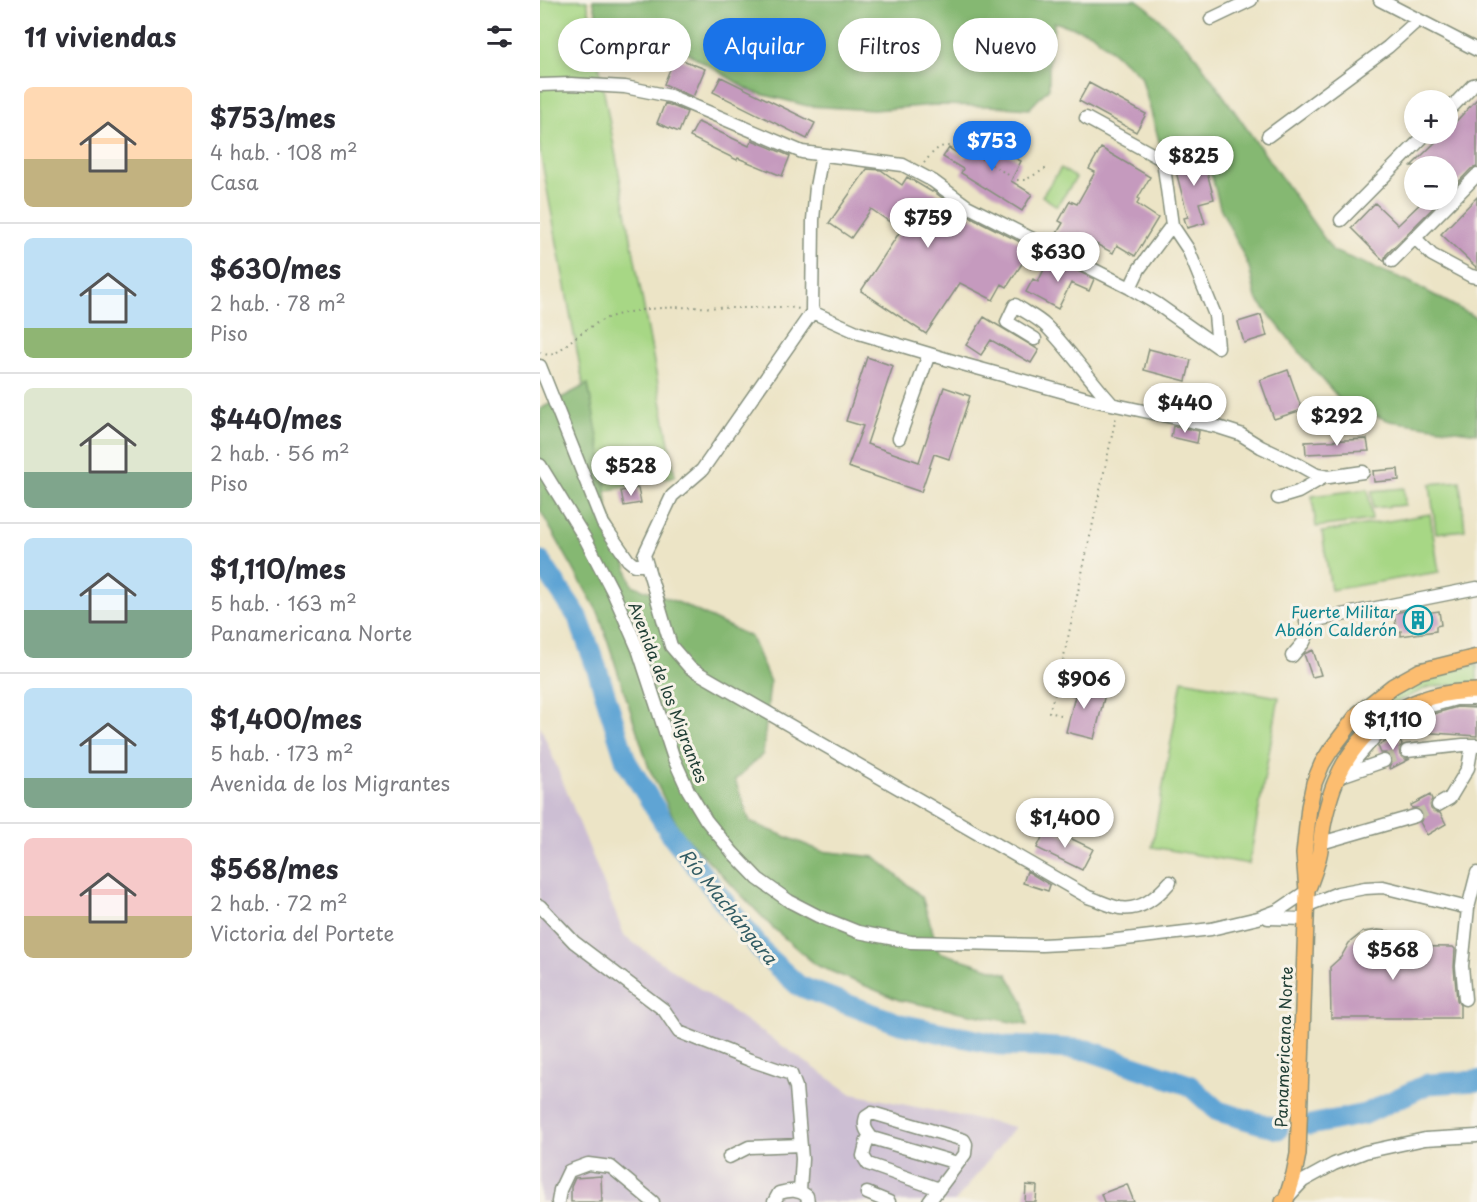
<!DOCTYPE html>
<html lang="es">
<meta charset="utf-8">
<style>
:root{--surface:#fff;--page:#f7f7f7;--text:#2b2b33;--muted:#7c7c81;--line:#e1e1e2;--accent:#1a73e8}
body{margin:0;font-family:"Playpen Sans",sans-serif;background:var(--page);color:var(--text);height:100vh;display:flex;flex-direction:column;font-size:22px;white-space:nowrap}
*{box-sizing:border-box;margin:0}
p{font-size:20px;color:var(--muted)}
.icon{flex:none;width:33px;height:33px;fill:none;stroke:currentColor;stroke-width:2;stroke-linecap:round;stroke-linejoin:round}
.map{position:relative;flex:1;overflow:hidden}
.sheet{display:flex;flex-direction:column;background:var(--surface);width:540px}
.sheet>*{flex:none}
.guide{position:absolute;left:18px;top:18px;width:570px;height:54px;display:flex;gap:12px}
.tools{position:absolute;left:864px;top:90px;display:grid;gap:12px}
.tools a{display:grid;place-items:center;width:54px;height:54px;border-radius:50%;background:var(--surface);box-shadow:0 3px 9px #0003;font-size:30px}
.price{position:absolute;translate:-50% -51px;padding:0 14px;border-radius:21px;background:#fff;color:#222;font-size:20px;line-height:39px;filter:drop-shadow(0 2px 3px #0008)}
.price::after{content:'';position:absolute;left:50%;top:36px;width:18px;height:14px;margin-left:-9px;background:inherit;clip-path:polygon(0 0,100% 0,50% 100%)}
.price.active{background:var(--accent);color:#fff}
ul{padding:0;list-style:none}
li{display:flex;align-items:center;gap:18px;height:150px;padding:0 24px}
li+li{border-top:2px solid var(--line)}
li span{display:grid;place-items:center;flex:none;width:168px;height:120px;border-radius:9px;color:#555}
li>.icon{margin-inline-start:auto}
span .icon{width:72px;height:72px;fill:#fffc;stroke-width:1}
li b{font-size:26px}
h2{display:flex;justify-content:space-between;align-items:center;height:72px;padding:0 24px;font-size:26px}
.chip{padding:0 21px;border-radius:27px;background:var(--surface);box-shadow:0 3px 9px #0003;font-size:21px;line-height:54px}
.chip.active{background:var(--accent);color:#fff}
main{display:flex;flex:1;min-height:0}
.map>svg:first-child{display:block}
</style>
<main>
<section class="sheet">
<h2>11 viviendas<svg class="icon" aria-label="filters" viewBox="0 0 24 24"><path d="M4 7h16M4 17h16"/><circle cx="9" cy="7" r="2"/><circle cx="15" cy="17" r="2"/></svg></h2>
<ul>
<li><span style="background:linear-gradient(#ffd9b3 60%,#c2b280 0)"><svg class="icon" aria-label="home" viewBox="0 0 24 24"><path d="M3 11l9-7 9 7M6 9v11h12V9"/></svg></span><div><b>$753/mes</b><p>4 hab. · 108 m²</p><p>Casa</p></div></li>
<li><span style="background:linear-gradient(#bfe0f5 75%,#8fb573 0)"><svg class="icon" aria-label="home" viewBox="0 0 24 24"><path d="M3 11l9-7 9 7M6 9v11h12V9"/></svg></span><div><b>$630/mes</b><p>2 hab. · 78 m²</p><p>Piso</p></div></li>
<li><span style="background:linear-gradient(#dfe7d0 70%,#7fa58c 0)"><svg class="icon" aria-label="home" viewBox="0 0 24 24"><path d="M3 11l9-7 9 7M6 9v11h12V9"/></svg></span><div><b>$440/mes</b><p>2 hab. · 56 m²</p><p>Piso</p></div></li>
<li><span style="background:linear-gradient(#bfe0f5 60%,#7fa58c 0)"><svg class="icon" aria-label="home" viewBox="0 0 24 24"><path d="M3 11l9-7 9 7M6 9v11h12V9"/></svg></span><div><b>$1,110/mes</b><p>5 hab. · 163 m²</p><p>Panamericana Norte</p></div></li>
<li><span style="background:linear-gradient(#bfe0f5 75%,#7fa58c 0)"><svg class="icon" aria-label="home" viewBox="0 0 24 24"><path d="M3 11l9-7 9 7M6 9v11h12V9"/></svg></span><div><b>$1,400/mes</b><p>5 hab. · 173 m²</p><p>Avenida de los Migrantes</p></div></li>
<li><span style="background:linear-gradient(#f6c9c9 65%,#c2b280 0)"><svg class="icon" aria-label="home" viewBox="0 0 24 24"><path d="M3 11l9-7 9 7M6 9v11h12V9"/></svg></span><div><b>$568/mes</b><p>2 hab. · 72 m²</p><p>Victoria del Portete</p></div></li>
</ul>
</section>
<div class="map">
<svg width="937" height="1202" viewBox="0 0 937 1202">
<rect width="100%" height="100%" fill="#f7f3e8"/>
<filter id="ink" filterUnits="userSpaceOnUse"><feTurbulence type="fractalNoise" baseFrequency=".0167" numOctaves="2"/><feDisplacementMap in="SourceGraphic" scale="12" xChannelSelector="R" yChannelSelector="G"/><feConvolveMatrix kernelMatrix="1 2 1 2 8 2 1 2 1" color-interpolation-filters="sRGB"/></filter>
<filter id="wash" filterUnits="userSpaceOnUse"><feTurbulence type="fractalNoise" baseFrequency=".008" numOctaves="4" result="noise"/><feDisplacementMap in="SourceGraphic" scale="24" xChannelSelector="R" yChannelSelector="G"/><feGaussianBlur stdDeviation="1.35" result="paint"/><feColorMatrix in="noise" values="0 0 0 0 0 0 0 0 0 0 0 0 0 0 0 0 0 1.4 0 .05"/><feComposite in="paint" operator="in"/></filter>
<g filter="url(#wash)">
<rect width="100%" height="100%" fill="#ece4c6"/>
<path fill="#ccbed3" d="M0,725L85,937L312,1094L475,1127L415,1202H0Z"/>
<path fill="#a7d785" stroke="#638a5c" stroke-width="1.5" d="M0,0H47L135,476L63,491L0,151Z
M521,168L536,178L517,206L502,196Z
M920,481L925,530L896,533L890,484Z
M864,488L865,505L833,508L832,491Z
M828,489L832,520L776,527L772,496Z
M890,514L899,572L791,590L782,532Z
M937,665V685H913L889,687L841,709L822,728L814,733V727C825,717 836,705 849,696C876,679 906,670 937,665Z
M642,680L739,697L709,864L612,847Z"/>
<path fill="#85b872" stroke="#527a53" stroke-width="1.5" d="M53,0H597L608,8L652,51L793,251L868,281L937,318V433L850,421L804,404L770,365L716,298L709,267L680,207L672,177L658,154L621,148L601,76L551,33L514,22L513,37L509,64V88L489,109L450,106L395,105L334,110L268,106L213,92L124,39L96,46L60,27Z
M48,384L65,474L67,506L92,585L142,604L211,637L230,682L223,754L195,780L210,822L281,851L335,857L382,897L399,952L467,974L483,1001L487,1025L359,1000L276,965L233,928L140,831L109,768L59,614L0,510V409Z"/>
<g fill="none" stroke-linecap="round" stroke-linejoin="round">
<path stroke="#5ea4d4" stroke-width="21" d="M0,561L38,617L59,675L86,761L131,834L227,957L259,986L360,1024L464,1046L502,1047L547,1050L649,1085L678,1111L738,1129
M770,1125L825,1114L888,1084L937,1081"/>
</g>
<g id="blocks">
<path fill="#c59abe" d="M135,57L165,69L153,97L124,84Z
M181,77L275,123L267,139L173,92Z
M549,83L606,114L596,132L539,101Z
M937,99V167L931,169L908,193V166H871L904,134H908V130Z
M125,103L147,112L139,132L117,123Z
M158,122L209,146L212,140L250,156L242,176L198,158L197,160L150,137Z
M436,140L458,152L459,150L481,161L471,181L492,194L482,211L421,173L423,169L403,157L409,148L425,158Z
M561,148L610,177L598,198L599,199L597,204L618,218L595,256L577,245L573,253L541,236L533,250L513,240L523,223L519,221L530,201L537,204L555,172L549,169Z
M662,153L674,199L659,203L665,223L647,228L644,218L648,217L633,160Z
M327,169L341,170L362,185L367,177L392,192L393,191L423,213L492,248L467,287L462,284L453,300L420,283L386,334L321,291L361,230L331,209L311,238L289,223Z
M937,197V268L901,234Z
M884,200H901L846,255L844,261L811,228L835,203L858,225Z
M510,257L554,279L549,291L531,283L518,309L486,292L493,279L498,282Z
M721,315L727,336L704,343L698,322Z
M444,317L499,350L491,363L451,340L441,355L426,345Z
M609,349L651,360L646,381L604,370Z
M327,357L353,366L327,444L379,462L404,387L430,396L409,459L394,454L381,492L308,467L323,426L306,421Z
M748,370L762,410L734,419L720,380Z
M633,426L659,431L657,443L631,437Z
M827,439L829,451L766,454L765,442Z
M858,469L859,480L834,482L833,471Z
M98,488L101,503L84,506L81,491Z
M870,610L871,615L899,611L901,625L896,626V631L861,636V631L857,632L854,613Z
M773,650L781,675L772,677L764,654Z
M521,681L536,686V687L565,694L554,739L526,732L535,696L518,690Z
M917,707L937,708V736L878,732L874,723L890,715Z
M857,735L862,745L859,748L860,755L864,759H870L850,769L849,768L852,762V758L846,753H841L838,746Z
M890,795L892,799L890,804L891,809L894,812L900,813L906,824L887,835L880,822L883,819V813L878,808H872L871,805Z
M507,827L553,849L542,870L497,848Z
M487,871L510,885L508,891L483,883Z
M838,930L849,931L835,946L913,947L915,949L914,967L917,1000L920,1005V1018H791L790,967L801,957L809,943L823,932Z
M61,1176L62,1202H31V1187L35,1178Z
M587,1184L594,1202H564L561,1194Z
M486,1185L497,1186L496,1202H485Z"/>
</g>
</g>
<g filter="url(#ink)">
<use href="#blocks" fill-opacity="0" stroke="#86907d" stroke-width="1.5"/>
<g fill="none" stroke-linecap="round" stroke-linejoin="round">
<path stroke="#c3c3a9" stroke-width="12" stroke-dasharray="12 6" stroke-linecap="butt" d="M844,761L867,751
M875,816L898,805"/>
<g stroke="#86907d" stroke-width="15">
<path id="minor" d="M840,0L937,50
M671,19L711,0
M0,85L31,84L85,87L130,96L262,152L363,165L393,181L427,206L590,288L617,304L678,347
M908,111L933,85L937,84
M546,118L623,160L632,225L648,249L675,315L678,347
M728,136L848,47L878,20
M801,220L886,134
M875,238L892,255L931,276L937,277
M852,261L937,175
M590,288L599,269L632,225
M272,312L273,220L276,187L282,155
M495,339L467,322L475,305C485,312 498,318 506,326C530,350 549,379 572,404
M0,366L63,524L88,560L94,565H107
M359,438L389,354
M0,465L46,540L73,592L98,649L134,759L148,790L166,820L193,853L218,879L249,901L278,916L318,932L371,942L502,945L560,942L671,929L718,918L739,910L767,891
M738,498L758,492L784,477
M766,622L937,588
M752,656L764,642L769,631
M867,751L923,745H937
M813,762L840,731L887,707L916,699H935L937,700
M798,777L844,761
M898,805L910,798L928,768L932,745
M781,843L875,816
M630,882C617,897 601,911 580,908C569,906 558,900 548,897L150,668L131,646L104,555L132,496L162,470L272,312L319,333L426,365L557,401L678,427L700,434L721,447L759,465L777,475L789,477L823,472
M0,906L34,942L124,1010L139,1032L210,1060L251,1074L256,1087L262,1159L260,1191
M766,906L798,893L825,888L843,887L928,908
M728,918L766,919
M925,999L922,966L928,908L937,873
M330,1136L327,1140L323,1156L328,1164L399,1189
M189,1157L209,1147L261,1145
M327,1193L349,1202
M747,1198L763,1181L794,1164L825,1152L885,1139L937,1136
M18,1202L20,1190L29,1171L48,1164L71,1167L113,1202
M234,1202L239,1193C250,1190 258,1189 267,1196L268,1202
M389,1202L425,1154L426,1144L424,1140L332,1113L326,1117C323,1126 326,1131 332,1138L417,1163"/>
</g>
<g stroke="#86907d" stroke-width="18">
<path id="major" d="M769,886C773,875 777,865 779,855C781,847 781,839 782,832C784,818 790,795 795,783C819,723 874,691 937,691
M743,1202L746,1200L754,1174L758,1154L767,891L764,854L769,807L774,783L782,764L790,751L819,713L853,686L880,671L937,657"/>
</g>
<path stroke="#86907d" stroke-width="2" stroke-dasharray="1.5 4.5" stroke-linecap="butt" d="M384,163C389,157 394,150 401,147C415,140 463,172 477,180H485L507,168
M0,352C1,353 8,355 9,355C18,354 25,345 32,340C42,332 55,323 67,318C111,303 159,308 205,308C223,308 242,305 260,309
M521,715L509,712L519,679L576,417"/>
<use href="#minor" stroke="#fff" stroke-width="12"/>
<use href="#major" stroke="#fcbd6f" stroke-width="15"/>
</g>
</g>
<defs>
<g id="building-ring" transform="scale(1.5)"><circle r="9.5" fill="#f7f3e8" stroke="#0f9aa8" stroke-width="1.5"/><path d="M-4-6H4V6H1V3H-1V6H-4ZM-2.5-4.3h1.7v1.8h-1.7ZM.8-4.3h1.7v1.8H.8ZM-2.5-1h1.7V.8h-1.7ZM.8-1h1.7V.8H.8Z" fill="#0f9aa8"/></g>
</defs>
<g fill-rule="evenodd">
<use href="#building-ring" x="878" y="620"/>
</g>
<g text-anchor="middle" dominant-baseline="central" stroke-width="6" stroke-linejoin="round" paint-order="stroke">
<g font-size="16" fill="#0d838f" stroke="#f7f3e8" text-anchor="end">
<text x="857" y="611">Fuerte Militar<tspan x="857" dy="18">Abdón Calderón</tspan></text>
</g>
<g font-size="16" fill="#1f3d34" stroke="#f7f3e8">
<text transform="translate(129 692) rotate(69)">Avenida de los Migrantes</text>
<text transform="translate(743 1047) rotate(-88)">Panamericana Norte</text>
</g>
<g font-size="18" font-style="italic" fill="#325c64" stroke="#f7f3e8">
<text transform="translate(189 906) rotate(51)">Río Machángara</text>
</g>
</g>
</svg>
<div class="tools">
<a>+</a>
<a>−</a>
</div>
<b class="price active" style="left:452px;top:172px">$753</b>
<b class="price" style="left:654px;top:187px">$825</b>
<b class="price" style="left:388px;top:249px">$759</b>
<b class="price" style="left:518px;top:283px">$630</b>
<b class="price" style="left:645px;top:434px">$440</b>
<b class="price" style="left:797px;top:447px">$292</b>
<b class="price" style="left:91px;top:497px">$528</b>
<b class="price" style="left:544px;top:710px">$906</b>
<b class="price" style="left:853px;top:751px">$1,110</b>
<b class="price" style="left:525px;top:849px">$1,400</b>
<b class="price" style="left:853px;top:981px">$568</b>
<div class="guide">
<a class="chip">Comprar</a>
<a class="chip active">Alquilar</a>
<a class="chip">Filtros</a>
<a class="chip">Nuevo</a>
</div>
</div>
</main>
